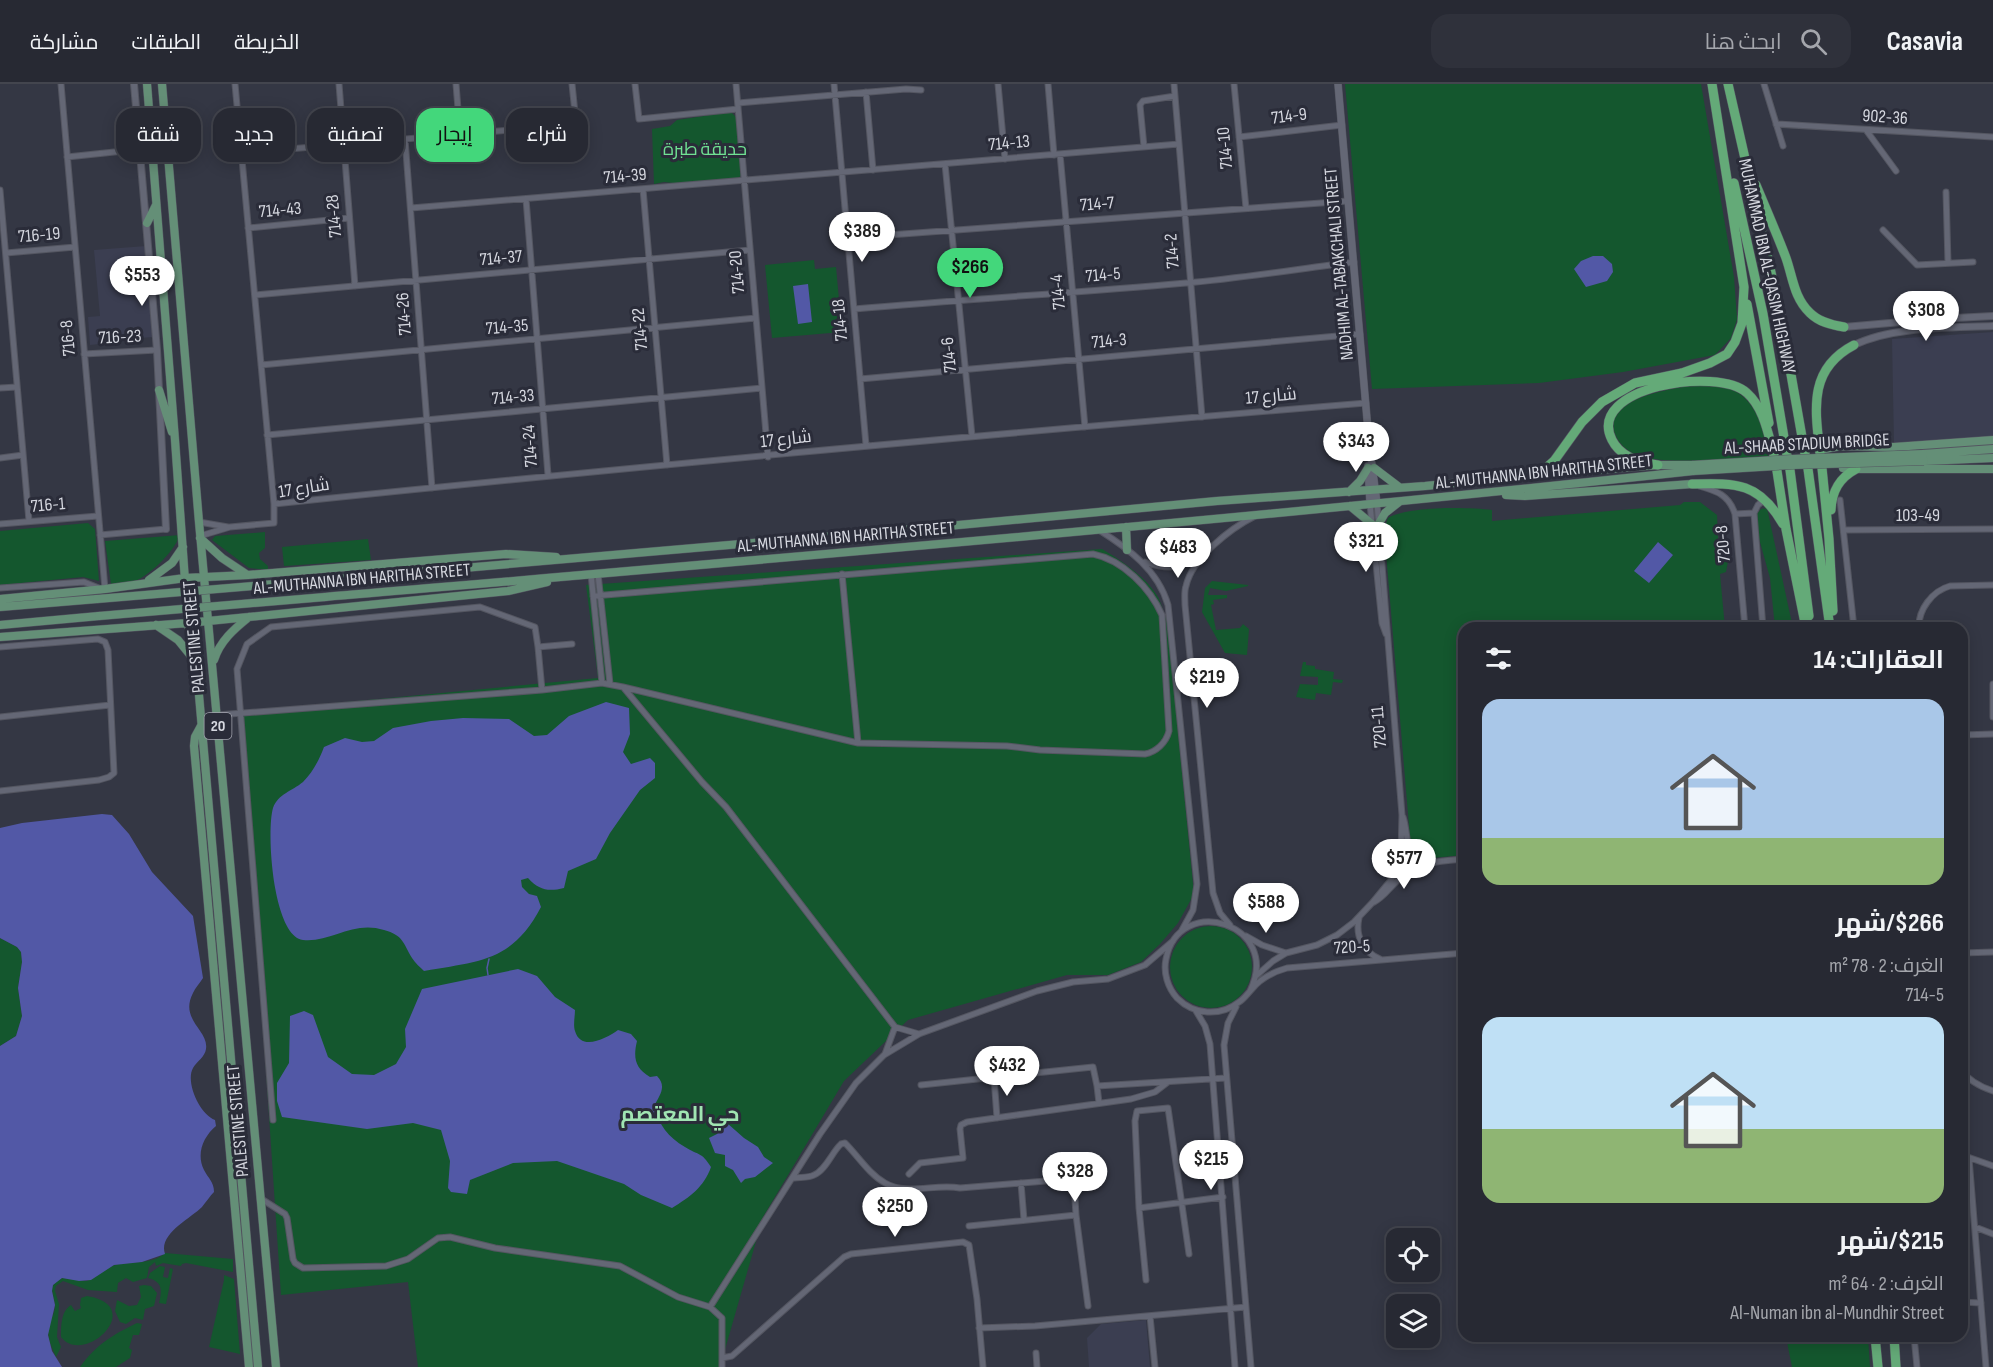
<!DOCTYPE html>
<html lang="ar">
<meta charset="utf-8">
<style>
:root{--surface:#272933;--page:#2f313b;--text:#f1f3f6;--muted:#a4a6ac;--line:#43454e;--accent:#43d77b}
body{margin:0;font-family:"Sofia Sans Condensed",Cairo,sans-serif;background:var(--page);color:var(--text);direction:rtl;height:100vh;display:flex;flex-direction:column;font-size:22px;white-space:nowrap}
*{box-sizing:border-box;margin:0}
p{font-size:20px;color:var(--muted)}
.icon{flex:none;width:33px;height:33px;fill:none;stroke:currentColor;stroke-width:2;stroke-linecap:round;stroke-linejoin:round}
.map{position:relative;flex:1;overflow:hidden;direction:ltr}
.side{position:absolute;left:1458px;top:538px;width:510px;height:720px;display:flex;flex-direction:column;background:var(--surface);border-radius:18px;box-shadow:0 3px 15px #0003,0 0 0 2px var(--line);direction:rtl}
.side>*{flex:none}
.hud{position:absolute;left:18px;top:24px;width:570px;height:54px;direction:rtl;display:flex;gap:12px}
.fabs{position:absolute;left:1386px;top:1144px;display:grid;gap:12px}
.fabs a{display:grid;place-items:center;width:54px;height:54px;border-radius:12px;background:var(--surface);box-shadow:0 3px 15px #0003,0 0 0 2px var(--line);font-size:30px}
.price{position:absolute;translate:-50% -51px;padding:0 14px;border-radius:21px;background:#fff;color:#222;font-size:20px;line-height:39px;filter:drop-shadow(0 2px 3px #0008)}
.price::after{content:'';position:absolute;left:50%;top:36px;width:18px;height:14px;margin-left:-9px;background:inherit;clip-path:polygon(0 0,100% 0,50% 100%)}
.price.active{background:var(--accent);color:#111}
ul{padding:0;list-style:none}
li{display:grid;align-content:center;gap:12px;height:318px;padding:0 24px}
li span{display:grid;place-items:center;height:186px;border-radius:18px;color:#555}
li>.icon{margin-inline-start:auto}
span .icon{width:108px;height:108px;fill:#fffc;stroke-width:1}
li b{font-size:26px}
h2{display:flex;justify-content:space-between;align-items:center;height:72px;padding:0 24px;font-size:26px}
.pill{padding:0 21px;border-radius:18px;background:var(--surface);box-shadow:0 3px 15px #0003,0 0 0 2px var(--line);font-size:21px;line-height:54px}
.pill.active{background:var(--accent);color:#111}
header{display:flex;align-items:center;gap:36px;box-sizing:border-box;height:84px;padding:0 30px;background:var(--surface);border-bottom:2px solid var(--line)}
header strong{font-size:28px}
nav{display:flex;gap:33px;margin-inline-start:auto;font-size:21px}
.search{width:420px;height:54px;background:var(--page);display:flex;align-items:center;gap:15px;box-sizing:border-box;padding:0 21px;border-radius:18px;color:var(--muted);font-size:22px}
.map>svg:first-child{display:block}
</style>
<header>
<strong>Casavia</strong>
<div class="search"><svg class="icon" aria-label="search" viewBox="0 0 24 24"><circle cx="10" cy="10" r="6"/><path d="M15 15l6 6"/></svg>ابحث هنا</div>
<nav><a>الخريطة</a><a>الطبقات</a><a>مشاركة</a></nav>
</header>
<div class="map">
<svg width="1993" height="1283" viewBox="0 0 1993 1283">
<rect width="100%" height="100%" fill="#343744"/>
<path fill="#3b3e51" d="M146,162L153,253L99,257V260L90,261L88,233L100,232L94,166Z
M1993,248V359L1894,360L1892,255Z
M1146,1236L1150,1283H1089L1087,1254L1101,1240Z"/>
<path fill="#14572e" d="M1345,0H1701L1734,193L1737,235L1731,254L1715,271L1623,288L1539,299L1372,305Z
M731,28L736,33L741,91L738,95L683,100L664,98L654,100L652,45L670,42L677,36Z
M814,176L815,185L836,183L842,248L772,254L765,181Z
M1688,302C1699,302 1711,300 1721,302C1754,308 1765,343 1768,372C1732,374 1684,381 1649,374C1637,372 1625,367 1618,356C1594,317 1665,306 1688,302Z
M1684,418H1700L1717,431L1719,472H1729L1726,488L1720,490L1725,544H1464V771L1422,775L1421,765H1411L1384,445L1388,434C1409,422 1467,423 1492,426V437L1680,421Z
M1767,424L1793,544H1775L1770,494L1758,451L1755,432L1761,425Z
M88,439L95,445L99,497L83,493L0,501V447Z
M265,448V464L259,469L260,475L268,482V486L249,484L212,456L215,452Z
M180,451C174,468 148,494 130,499C124,500 117,500 111,500L105,457Z
M368,455L371,476L284,482L282,463Z
M1102,465C1121,476 1149,495 1159,515C1162,522 1164,530 1167,537L1194,810L1178,839L1160,860L1141,878L1108,891H1067L908,936L844,997L763,1133L720,1283H418L408,1198L281,1211L242,628L598,594L586,501Z
M1212,497L1248,501V502L1226,507L1210,504L1208,511H1227V514L1213,516L1214,520L1211,521L1216,546L1240,544L1243,540L1249,545L1247,571L1225,569L1202,528L1205,504Z
M1303,578H1306V581L1315,582V585L1334,588L1333,595L1343,596L1342,599L1333,598L1331,611L1316,609L1315,616L1296,613L1300,600L1318,601V593L1300,592Z
M1170 883a41 41 0 1 1 82 0a41 41 0 1 1-82 0Z
M0,854L17,863L21,868L22,878L18,904L22,932L16,952L0,962Z
M165,1169L233,1175V1188L186,1179L182,1180L181,1182L163,1179L156,1182L155,1178L149,1183L147,1194L133,1198L126,1194L118,1199L117,1208L88,1206L63,1197L56,1202L55,1207L59,1220L57,1253L61,1263L56,1273C51,1262 46,1252 49,1240C51,1234 55,1229 55,1222C54,1207 46,1203 62,1194C70,1194 78,1197 86,1197C97,1195 104,1183 115,1181C131,1177 152,1181 165,1169Z
M160,1182L165,1183L163,1193L168,1194L170,1184L173,1185L166,1220L159,1219C162,1206 163,1198 148,1194L150,1189Z
M224,1191L234,1195L240,1270L209,1263L224,1196Z
M144,1201L151,1202L157,1209L154,1222L145,1225L143,1236L135,1234L126,1240L120,1238L115,1227L117,1216L129,1222L137,1221L141,1213L139,1202Z
M87,1212C148,1222 84,1283 61,1253C61,1242 61,1227 71,1221L75,1227L81,1224L80,1221L81,1214Z
M137,1239L142,1240L139,1251H133L129,1264L132,1266L130,1274L116,1283H80C96,1261 112,1251 137,1239Z
M1786,1253H1868L1870,1283H1792Z"/>
<path fill="#5258a6" d="M1593,172H1603L1612,180L1613,188L1607,197L1586,203L1574,185L1581,177Z
M808,200L812,238L798,240L793,202Z
M1658,458L1673,471L1649,499L1634,487Z
M606,618L629,624L630,650L623,668L631,680L650,674L655,679V694L640,706L610,749L596,775L568,787L564,804C548,808 539,806 528,794L521,796L522,803L529,810L537,812L541,823C512,878 480,877 424,887C420,883 415,879 412,874C403,859 403,851 384,846C353,836 330,859 303,856C273,852 266,748 273,724C278,710 292,707 303,698C313,688 319,676 324,663L345,654L362,658L374,657L393,644L431,637L463,634L509,635L534,652L547,651L569,632Z
M102,730L112,731L129,750L152,788L193,832L203,894C200,899 195,904 193,909C179,936 209,946 206,965C205,973 197,977 193,984C185,998 200,1031 215,1036L216,1042C203,1053 196,1070 204,1086C208,1094 214,1098 214,1108C210,1112 206,1118 202,1123C190,1135 158,1150 165,1170L142,1178L114,1181L91,1196L79,1197L62,1194L53,1201L52,1207L55,1221L48,1251L52,1267L62,1283H0V962L16,952L22,932L18,904L22,878L21,868L17,863L0,854V744L22,739Z
M518,885L537,892L555,913L575,926C575,932 573,941 575,947C581,968 607,954 618,946L631,950L637,957C633,974 635,984 650,993L657,992C667,1002 660,1011 654,1022C659,1041 668,1053 685,1063C699,1072 701,1067 711,1083C704,1103 690,1113 672,1124L641,1111L624,1100L557,1077L513,1079L470,1096L467,1110L451,1108L448,1104L450,1077L441,1046L413,1039L367,1045L282,1033L277,1017V999L289,979L290,932L304,927L313,931L328,973L352,990L374,991L396,980L406,963L405,945L422,905Z
M727,1039L744,1054L758,1063L764,1073L773,1079L755,1093L745,1095L741,1099L733,1086L725,1082V1071L715,1069L709,1054L717,1050Z"/>
<g fill="none" stroke-linecap="round" stroke-linejoin="round">
<path stroke="#5258a6" stroke-width="1.5" d="M488,891L487,884L489,875"/>
<g stroke="#545661" stroke-width="7">
<path id="minor" d="M61,0L105,505
M235,0L274,420
M339,0L355,202
M456,0L460,50
M635,0L639,35L738,25
M736,0L768,373
M834,0L866,361
M998,0L1005,75
M1048,0L1054,71
M1174,0L1202,333
M1234,0L1246,124
M1764,0L1783,62
M866,8L873,86
M738,19L906,5L921,6
M1776,40L1993,53
M1866,46L1896,87
M1239,53L1342,41
M405,55L432,404
M1144,63L1140,21L1143,17L1175,12
M242,69L568,41L574,36L575,29L572,0
M1060,70L1085,343
M67,73L152,64
M945,80L972,352
M643,105L667,381
M0,106L29,437
M1946,108L1948,179
M526,115L548,391
M411,124L1179,60
M248,144L349,134
M1883,146L1917,181L1973,178
M848,154L1348,117
M6,169L75,163
M255,211L750,166
M854,225C965,215 1076,209 1186,199C1242,194 1298,185 1354,178
M84,270L157,266
M261,281L756,234
M860,295L1360,250
M0,304L17,303
M267,351L762,304
M0,374L23,371
M1699,402C1717,407 1729,411 1735,430L1745,544
M1840,416L1854,544
M1370,420L1382,539L1386,550
M1735,430L1754,429
M199,438L228,443
M0,440L98,432
M1099,446C1129,465 1158,486 1168,521L1197,800L1193,826L1182,846
M1844,446L1993,445
M100,451L166,445
M200,452L230,443L274,439V420C637,382 1001,349 1366,319
M1145,478C1170,487 1181,484 1203,470
M591,490L602,599
M598,490L610,600
M842,490L858,659
M0,504L84,498L101,505
M593,512L1093,470C1123,476 1150,504 1162,531L1169,647C1166,659 1156,668 1145,670L1040,666L1007,662L858,659L623,603
M1763,544L1754,429L1758,421L1764,416
M1919,544C1918,526 1932,507 1950,502L1993,501
M0,563L98,555L105,558L108,566L114,689L109,693L99,696L0,707
M538,563L542,606
M1993,600V633
M217,631L542,606L602,599L623,603L702,698L726,723L895,943L919,950
M0,633L110,621
M1962,651L1993,650
M1403,733C1409,750 1403,775 1427,778
M1374,818C1384,813 1390,803 1398,796C1417,778 1439,777 1464,775
M1359,834C1355,852 1363,868 1380,875
M1230,841L1220,829L1213,809L1185,521C1185,515 1184,507 1186,502C1192,474 1231,444 1255,432
M1246,852L1262,861L1286,869
M1962,869L1993,868
M1256,892L1273,877L1286,869L1317,861L1337,851L1354,838L1372,819L1391,796L1399,782L1401,769L1402,731L1377,419
M1250,907C1283,840 1179,808 1166,875C1163,889 1168,904 1177,914C1194,931 1220,933 1239,918C1244,915 1248,909 1252,905C1261,894 1273,888 1287,884L1464,869
M1236,923L1228,939L1224,961L1251,1283
M1196,927L1205,942L1210,960L1235,1283
M885,970L895,943
M1962,987C1970,998 1981,1003 1993,1007
M994,993L997,1034
M921,1001L1093,983L1097,1002L1226,994
M1097,1002L1099,1019
M273,1036L237,585L247,560L271,543L480,523L535,543L538,563L572,560
M1962,1071L1993,1082
M1969,1074L1986,1283
M909,1090L920,1079L963,1074L960,1045L961,1041L967,1038L1131,1015L1155,1008L1168,998
M794,1094C800,1093 809,1094 814,1091C826,1086 832,1068 841,1060L845,1059C858,1072 869,1090 885,1099C907,1112 936,1099 960,1104L1094,1093
M1021,1099L1024,1136
M1074,1099L1076,1131
M260,1114L285,1130L287,1134L293,1175L295,1179L303,1184L386,1182L408,1175L438,1154L450,1153L495,1164L620,1182L678,1213L710,1223L820,1050L856,999L884,971L919,950L1037,907L1073,898L1108,895L1145,881L1173,857
M1139,1124L1223,1113
M969,1142L1076,1131L1088,1222
M1975,1143L1993,1150
M1146,1196L1139,1124L1135,1037L1137,1027L1168,1024L1189,1170
M1962,1218L1981,1219
M710,1223L722,1234V1283
M1150,1232L1155,1283
M979,1244L1035,1242L1246,1223
M1914,1252L1917,1283
M1036,1269L1037,1283
M722,1274L732,1272L844,1173L851,1170L963,1158L969,1161L977,1215L983,1283"/>
</g>
<g stroke="#545661" stroke-width="8">
<path id="tertiary" d="M134,0L157,266L166,445
M1844,243L1936,235L1993,232
M1854,261C1893,242 1950,244 1993,242"/>
</g>
<g stroke="#545661" stroke-width="8">
<path id="secondary" d="M1338,0L1369,358L1377,419
M1368,382L1370,420"/>
</g>
<g stroke="#545661" stroke-width="9">
<path id="primary" d="M147,0L175,356L188,539L199,611L258,1283
M162,0L199,438L276,1283
M147,139L156,121
M159,306L172,348
M1819,366L1841,362L1894,363L1993,356
M1923,370L1993,365
M1924,377L1993,374
M1374,384L1399,403
M1843,384L1856,385H1993
M1349,408L1360,397L1368,384
M1506,411L1525,412L1692,400
M1350,422L1373,441
M1378,441L1385,429L1399,418
M1126,443L1127,466
M200,454L222,474L246,490
M149,496L172,479L183,463
M324,496L937,443L1217,417L1425,402L1547,390L1658,381H1692
M325,513C782,474 1238,436 1693,387
M0,515L105,505L185,494L248,491L506,470L556,473
M0,523L97,515
M0,541L99,532
M156,541L178,556L191,572
M0,553L188,539L508,507L547,498
M214,576C220,557 234,545 249,533
M201,642L195,653L194,662L249,1283"/>
</g>
<g stroke="#545661" stroke-width="10">
<path id="motorway" d="M1728,0L1780,228L1805,370
M1734,99L1763,230L1787,371
M1756,101C1766,125 1777,150 1786,174C1793,194 1794,214 1810,229C1819,238 1831,241 1844,243
M1747,220L1769,339
M1820,369C1815,325 1808,285 1854,261
M1658,381C1641,379 1621,374 1612,356C1585,303 1718,282 1747,309C1764,324 1768,350 1774,371
M1822,384L1829,455L1833,527
M1808,385L1830,544
M1790,386L1809,532
M1777,387L1786,445L1806,544
M1538,391L1554,377L1582,338L1602,318L1635,299L1682,289L1710,279L1727,270L1735,258L1742,239L1744,203L1712,0
M1692,400C1736,399 1759,398 1783,440
M1831,426C1832,407 1839,394 1856,385
M1875,1252L1878,1283
M1894,1252L1896,1283"/>
</g>
<use href="#minor" stroke="#646775" stroke-width="5"/>
<use href="#tertiary" stroke="#646775" stroke-width="6"/>
<use href="#secondary" stroke="#646775" stroke-width="7"/>
<use href="#primary" stroke="#648f77" stroke-width="8"/>
<use href="#motorway" stroke="#64aa78" stroke-width="9"/>
<g stroke="#545661" stroke-width="9" stroke-linecap="butt">
<path id="primary-bridge" d="M1692,381L1792,375L1923,370
M1693,387L1792,381L1924,377
M97,515L324,496
M99,532L325,513"/>
</g>
<use href="#primary-bridge" stroke="#648f77" stroke-width="8"/>
</g>
<g text-anchor="middle" dominant-baseline="central" stroke-width="6" stroke-linejoin="round" paint-order="stroke">
<rect fill="#2a2c39" stroke="#a2a4ae" stroke-width="1.5" x="204.5" y="629" width="27" height="26" rx="4.5"/>
<g font-size="16" font-weight="bold" fill="#d6d8e0">
<text x="218" y="642">20</text>
</g>
<g font-size="18" fill="#d6d8e0" stroke="#2a2c39">
<text transform="translate(1289 32) rotate(-7)">714-9</text>
<text transform="translate(1885 33) rotate(4)">902-36</text>
<text transform="translate(1009 59) rotate(-5)">714-13</text>
<text transform="translate(1225 64) rotate(-95)">714-10</text>
<text transform="translate(625 92) rotate(-5)">714-39</text>
<text transform="translate(1097 120) rotate(-4)">714-7</text>
<text transform="translate(280 126) rotate(-5)">714-43</text>
<text transform="translate(334 132) rotate(-95)">714-28</text>
<text transform="translate(39 151) rotate(-5)">716-19</text>
<text transform="translate(1172 167) rotate(-94)">714-2</text>
<text transform="translate(501 174) rotate(-5)">714-37</text>
<text transform="translate(1339 180) rotate(-95)">NADHIM AL-TABAKCHALI STREET</text>
<text transform="translate(1767 182) rotate(78)">MUHAMMAD IBN AL-QASIM HIGHWAY</text>
<text transform="translate(737 188) rotate(-95)">714-20</text>
<text transform="translate(1103 191) rotate(-5)">714-5</text>
<text transform="translate(1058 208) rotate(-95)">714-4</text>
<text transform="translate(404 230) rotate(-94)">714-26</text>
<text transform="translate(840 236) rotate(-95)">714-18</text>
<text transform="translate(507 243) rotate(-5)">714-35</text>
<text transform="translate(640 245) rotate(-95)">714-22</text>
<text transform="translate(120 253) rotate(-3)">716-23</text>
<text transform="translate(68 254) rotate(-95)">716-8</text>
<text transform="translate(1109 257) rotate(-5)">714-3</text>
<text transform="translate(949 271) rotate(-96)">714-6</text>
<text transform="translate(1271 312) rotate(-5)">شارع 17</text>
<text transform="translate(513 313) rotate(-5)">714-33</text>
<text transform="translate(786 355) rotate(-6)">شارع 17</text>
<text transform="translate(1807 360) rotate(-3)">AL-SHAAB STADIUM BRIDGE</text>
<text transform="translate(530 362) rotate(-94)">714-24</text>
<text transform="translate(1544 388) rotate(-6)">AL-MUTHANNA IBN HARITHA STREET</text>
<text transform="translate(304 404) rotate(-9)">شارع 17</text>
<text transform="translate(48 421) rotate(-5)">716-1</text>
<text x="1918" y="431">103-49</text>
<text transform="translate(846 453) rotate(-5)">AL-MUTHANNA IBN HARITHA STREET</text>
<text transform="translate(1723 460) rotate(-95)">720-8</text>
<text transform="translate(362 495) rotate(-5)">AL-MUTHANNA IBN HARITHA STREET</text>
<text transform="translate(194 553) rotate(-95)">PALESTINE STREET</text>
<text transform="translate(1379 643) rotate(-95)">720-11</text>
<text transform="translate(1352 863) rotate(-4)">720-5</text>
<text transform="translate(238 1037) rotate(-95)">PALESTINE STREET</text>
</g>
<g font-size="18" fill="#70e293" stroke="#2a2c39">
<text x="705" y="65">حديقة طبرة</text>
</g>
<g font-size="21" font-weight="bold" fill="#a0e5b2" stroke="#2a2c39">
<text x="680" y="1030">حي المعتصم</text>
</g>
</g>
</svg>
<div class="fabs">
<a><svg class="icon" aria-label="locate" viewBox="0 0 24 24"><circle cx="12" cy="12" r="6"/><path d="M12 2v4M12 18v4M2 12h4M18 12h4"/></svg></a>
<a><svg class="icon" aria-label="layers" viewBox="0 0 24 24"><path d="M12 4l9 5-9 5-9-5zM3 14l9 5 9-5"/></svg></a>
</div>
<b class="price" style="left:862px;top:179px">$389</b>
<b class="price active" style="left:970px;top:215px">$266</b>
<b class="price" style="left:142px;top:223px">$553</b>
<b class="price" style="left:1926px;top:258px">$308</b>
<b class="price" style="left:1356px;top:389px">$343</b>
<b class="price" style="left:1366px;top:489px">$321</b>
<b class="price" style="left:1178px;top:495px">$483</b>
<b class="price" style="left:1207px;top:625px">$219</b>
<b class="price" style="left:1404px;top:806px">$577</b>
<b class="price" style="left:1266px;top:850px">$588</b>
<b class="price" style="left:1007px;top:1013px">$432</b>
<b class="price" style="left:1211px;top:1107px">$215</b>
<b class="price" style="left:1075px;top:1119px">$328</b>
<b class="price" style="left:895px;top:1154px">$250</b>
<div class="hud">
<a class="pill">شراء</a>
<a class="pill active">إيجار</a>
<a class="pill">تصفية</a>
<a class="pill">جديد</a>
<a class="pill">شقة</a>
</div>
<section class="side">
<h2>العقارات: 14<svg class="icon" aria-label="filters" viewBox="0 0 24 24"><path d="M4 7h16M4 17h16"/><circle cx="9" cy="7" r="2"/><circle cx="15" cy="17" r="2"/></svg></h2>
<ul>
<li><span style="background:linear-gradient(#a9c7e8 75%,#8fb573 0)"><svg class="icon" aria-label="home" viewBox="0 0 24 24"><path d="M3 11l9-7 9 7M6 9v11h12V9"/></svg></span><div><b>$266/شهر</b><p>الغرف: 2 · 78 m²</p><p>714-5</p></div></li>
<li><span style="background:linear-gradient(#bfe0f5 60%,#8fb573 0)"><svg class="icon" aria-label="home" viewBox="0 0 24 24"><path d="M3 11l9-7 9 7M6 9v11h12V9"/></svg></span><div><b>$215/شهر</b><p>الغرف: 2 · 64 m²</p><p>Al-Numan ibn al-Mundhir Street</p></div></li>
</ul>
</section>
</div>
